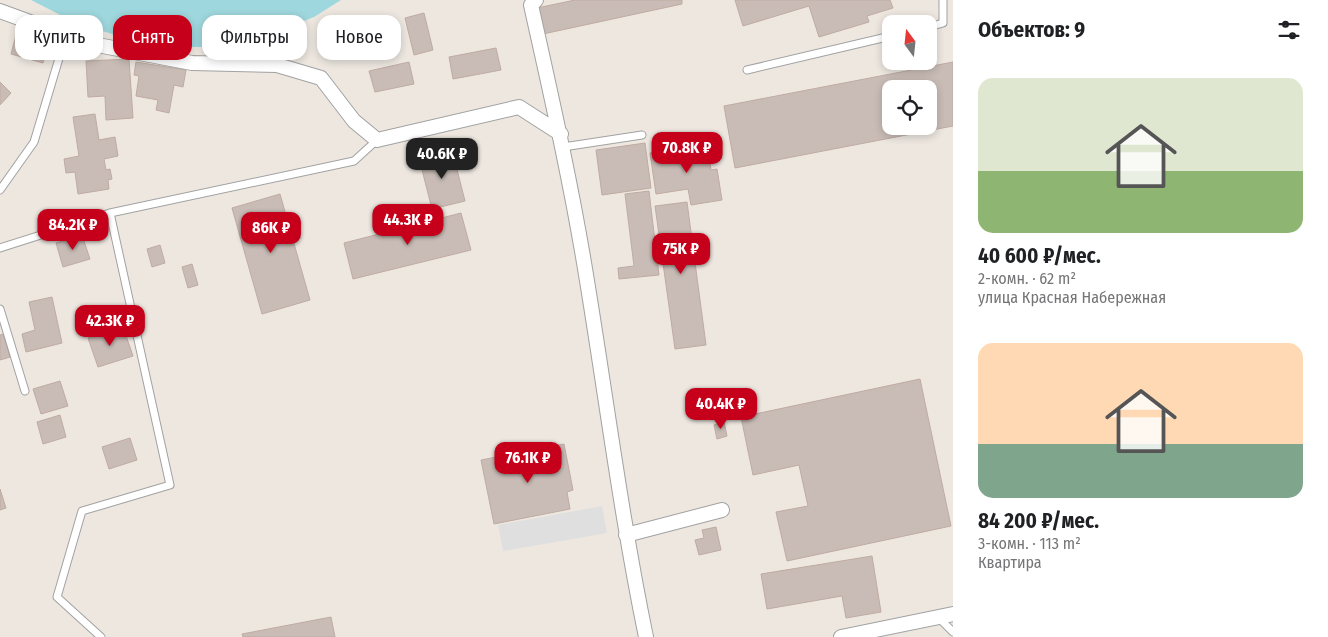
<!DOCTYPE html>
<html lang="ru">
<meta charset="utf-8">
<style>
:root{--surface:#fff;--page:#f6f6f6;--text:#202124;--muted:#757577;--accent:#c6001a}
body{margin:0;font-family:"Fira Sans Condensed",sans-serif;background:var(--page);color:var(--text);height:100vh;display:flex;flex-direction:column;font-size:19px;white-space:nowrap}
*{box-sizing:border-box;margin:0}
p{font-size:16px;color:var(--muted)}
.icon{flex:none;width:28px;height:28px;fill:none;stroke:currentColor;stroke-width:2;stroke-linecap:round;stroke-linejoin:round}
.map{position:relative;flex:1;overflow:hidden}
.details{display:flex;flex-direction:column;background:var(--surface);width:375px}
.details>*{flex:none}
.top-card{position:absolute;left:15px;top:15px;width:475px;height:45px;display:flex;gap:10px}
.needle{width:32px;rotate:345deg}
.buttons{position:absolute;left:882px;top:15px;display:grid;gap:10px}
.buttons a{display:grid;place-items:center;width:55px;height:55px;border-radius:10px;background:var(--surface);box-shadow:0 2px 8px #0003;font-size:25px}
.price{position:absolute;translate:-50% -42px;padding:0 11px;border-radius:10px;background:var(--accent);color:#fff;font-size:16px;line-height:32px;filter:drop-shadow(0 1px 2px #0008)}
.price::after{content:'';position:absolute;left:50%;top:30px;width:15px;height:11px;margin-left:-8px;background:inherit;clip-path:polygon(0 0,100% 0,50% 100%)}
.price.active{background:#222;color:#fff}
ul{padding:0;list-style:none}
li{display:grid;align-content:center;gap:10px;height:265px;padding:0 25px}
li span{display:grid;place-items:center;height:155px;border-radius:15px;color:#555}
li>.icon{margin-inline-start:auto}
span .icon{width:90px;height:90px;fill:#fffc;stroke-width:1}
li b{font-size:21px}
h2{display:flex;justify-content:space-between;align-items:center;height:60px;padding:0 25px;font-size:21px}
.chip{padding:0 18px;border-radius:15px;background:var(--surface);box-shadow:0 2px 8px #0003;font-size:18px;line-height:45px}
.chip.active{background:var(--accent);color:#fff}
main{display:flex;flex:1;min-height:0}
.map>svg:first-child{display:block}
</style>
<main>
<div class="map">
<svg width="953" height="637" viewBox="0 0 953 637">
<rect width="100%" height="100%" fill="#ede7e0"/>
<path fill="#dfdfdf" d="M602,506L607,533L503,551L498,525Z"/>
<path fill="#9ed7dd" d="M31,0H341L314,17L239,47H157L78,24Z"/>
<path fill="#c9bcb6" stroke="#bfaba2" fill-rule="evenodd" d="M575,0H682V4L543,34L537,8Z
M735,0H890L893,8L867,16L869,22L819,37L809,6L743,26Z
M424,13L433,50L414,55L405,18Z
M18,28L50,38L43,63L11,54Z
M496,48L501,70L453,79L449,57Z
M129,59L133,118L106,120L105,96L88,97L86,61Z
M136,62L186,70L183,87L174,85L169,113L156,110L158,100L136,96L139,76L134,75Z
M409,62L414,84L375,92L369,71Z
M953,62V126L735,168L724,106ZM891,89H929V126H891Z
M0,82L11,93L0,105Z
M95,114L99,140L115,137L118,156L104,159L106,170L110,169L112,179L108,180L109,189L78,194L75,172L66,173L64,159L79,156L73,117Z
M645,143L651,188L602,195L596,150Z
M707,144L711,170L717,169L722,200L691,205L688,189L656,194L650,153Z
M452,150L465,201L432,209L419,158Z
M649,191L659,275L619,279L618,268L634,266L625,194Z
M280,194L310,300L262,314L232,208Z
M687,202L706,345L675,349L655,206Z
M461,213L471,250L353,279L344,243Z
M82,235L90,259L63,267L56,243Z
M160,245L165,263L152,267L147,249Z
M192,264L198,285L188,288L182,267Z
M52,297L62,343L26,352L22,334L35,330L29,302Z
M123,327L133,356L98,367L88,338Z
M3,334L10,357L0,360V335Z
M920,379L951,526L787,561L776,512L808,506L799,465L753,475L741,417Z
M60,381L68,406L41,414L33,389Z
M60,415L66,437L43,444L37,422Z
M724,422L727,436L717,439L714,425Z
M130,438L137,460L109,469L102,447Z
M564,444L573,490L567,492L570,509L494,524L481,460Z
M0,489L6,508L0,510Z
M716,527L721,550L699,555L695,540L704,538L702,530Z
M872,556L881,612L846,618L842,596L767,609L761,574Z
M331,617L335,637H243L242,634Z"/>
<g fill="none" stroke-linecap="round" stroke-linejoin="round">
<g stroke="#a2a2a2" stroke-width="9">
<path id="lane" d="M929,27L943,23V0
M747,70L891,36
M563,147L642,135
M0,190L34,142L66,35
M0,248L110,213L354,161L377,140
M0,309L25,391
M938,617L953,632
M101,637L57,597L82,511L170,485L110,213"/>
</g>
<g stroke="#a2a2a2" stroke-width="16">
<path id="street" d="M536,0L531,5C552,99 573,192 588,287C607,404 622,521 646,637
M0,11L87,43L192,63L277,65L321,78L354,121L377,140L519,107L561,134
M626,535L722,510
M841,637L953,614"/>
</g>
<use href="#lane" stroke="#fff" stroke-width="7"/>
<use href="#street" stroke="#fff" stroke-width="14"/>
</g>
</svg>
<div class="buttons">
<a><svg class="needle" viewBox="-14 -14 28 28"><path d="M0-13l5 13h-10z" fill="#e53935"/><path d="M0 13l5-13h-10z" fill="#757577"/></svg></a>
<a><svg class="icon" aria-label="locate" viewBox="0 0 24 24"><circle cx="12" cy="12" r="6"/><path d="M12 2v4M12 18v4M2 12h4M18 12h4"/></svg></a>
</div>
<b class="price" style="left:687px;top:174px">70.8K ₽</b>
<b class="price active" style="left:442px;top:180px">40.6K ₽</b>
<b class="price" style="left:408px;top:246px">44.3K ₽</b>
<b class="price" style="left:73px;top:251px">84.2K ₽</b>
<b class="price" style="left:271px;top:254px">86K ₽</b>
<b class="price" style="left:681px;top:275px">75K ₽</b>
<b class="price" style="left:110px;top:347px">42.3K ₽</b>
<b class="price" style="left:721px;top:430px">40.4K ₽</b>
<b class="price" style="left:528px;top:484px">76.1K ₽</b>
<div class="top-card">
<a class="chip">Купить</a>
<a class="chip active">Снять</a>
<a class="chip">Фильтры</a>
<a class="chip">Новое</a>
</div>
</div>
<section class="details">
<h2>Объектов: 9<svg class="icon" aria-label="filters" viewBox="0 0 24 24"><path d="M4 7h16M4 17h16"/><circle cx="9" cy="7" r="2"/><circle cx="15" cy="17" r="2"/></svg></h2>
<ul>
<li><span style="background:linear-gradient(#dfe7d0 60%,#8fb573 0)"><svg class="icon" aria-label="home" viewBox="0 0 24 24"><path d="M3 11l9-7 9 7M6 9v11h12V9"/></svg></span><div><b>40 600 ₽/мес.</b><p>2-комн. · 62 m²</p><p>улица Красная Набережная</p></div></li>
<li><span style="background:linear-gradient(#ffd9b3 65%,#7fa58c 0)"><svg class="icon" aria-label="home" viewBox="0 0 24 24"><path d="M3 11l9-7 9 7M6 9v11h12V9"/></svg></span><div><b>84 200 ₽/мес.</b><p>3-комн. · 113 m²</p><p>Квартира</p></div></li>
</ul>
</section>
</main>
